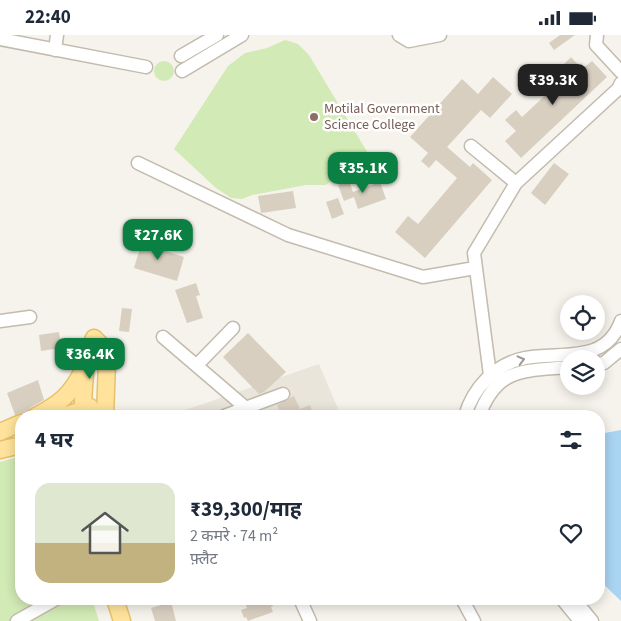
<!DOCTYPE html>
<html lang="hi">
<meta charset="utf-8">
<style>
:root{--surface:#fff;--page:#f2f2f3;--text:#1f2937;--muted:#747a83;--line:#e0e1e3;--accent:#0b8043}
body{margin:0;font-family:"Source Sans 3","Noto Sans Devanagari",sans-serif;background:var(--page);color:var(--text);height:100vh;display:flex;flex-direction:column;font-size:19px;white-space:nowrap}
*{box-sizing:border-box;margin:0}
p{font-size:16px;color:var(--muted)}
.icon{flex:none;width:28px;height:28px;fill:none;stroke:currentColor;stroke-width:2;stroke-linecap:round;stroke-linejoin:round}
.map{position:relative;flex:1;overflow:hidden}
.drawer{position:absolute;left:15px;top:375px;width:590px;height:195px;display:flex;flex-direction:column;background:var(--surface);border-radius:20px;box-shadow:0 2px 12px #0003}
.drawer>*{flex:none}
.tools{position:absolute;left:560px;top:260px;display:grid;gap:10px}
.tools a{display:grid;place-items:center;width:45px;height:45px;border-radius:50%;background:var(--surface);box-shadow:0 2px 12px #0003;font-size:25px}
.price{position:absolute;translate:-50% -42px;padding:0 11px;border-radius:10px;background:var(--accent);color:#fff;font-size:16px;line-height:32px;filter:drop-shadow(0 1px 2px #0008)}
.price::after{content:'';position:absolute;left:50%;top:30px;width:15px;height:11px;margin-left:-8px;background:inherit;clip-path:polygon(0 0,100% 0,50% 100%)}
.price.active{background:#222;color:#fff}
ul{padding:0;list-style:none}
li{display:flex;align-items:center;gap:15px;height:125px;padding:0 20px}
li+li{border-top:1px solid var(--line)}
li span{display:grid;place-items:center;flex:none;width:140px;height:100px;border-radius:15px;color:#555}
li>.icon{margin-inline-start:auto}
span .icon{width:60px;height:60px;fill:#fffc;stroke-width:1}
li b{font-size:21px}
h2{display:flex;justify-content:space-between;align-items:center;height:60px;padding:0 20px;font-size:21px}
.status{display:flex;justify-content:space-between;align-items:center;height:35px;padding:0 25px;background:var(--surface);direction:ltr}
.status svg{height:14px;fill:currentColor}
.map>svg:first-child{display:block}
</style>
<div class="status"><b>22:40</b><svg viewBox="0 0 49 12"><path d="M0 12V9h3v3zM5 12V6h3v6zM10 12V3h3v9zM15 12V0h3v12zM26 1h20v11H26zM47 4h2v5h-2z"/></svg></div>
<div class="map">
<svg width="621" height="586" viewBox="0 0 621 586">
<rect width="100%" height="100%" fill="#f6f3ec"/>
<path fill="#eae5da" d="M319,329L341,381H168Z"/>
<path fill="#d2eab5" d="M285,5L298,9L309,20L369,120L357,129L344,133L326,150H306L252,160L242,164L231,163L216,153L174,114L228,31L245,18L267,13Z
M154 36a10 10 0 1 1 20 0a10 10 0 1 1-20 0Z
M21,421V564H92L99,586H0V427Z"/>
<path fill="#a9d4f2" d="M621,395V566L599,545V399Z"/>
<path fill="#d8cfc1" d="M560,0H575L554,15L549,8Z
M571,22L582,34L592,26L607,42L521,123L505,106L516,96L505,85L516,75L522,82L568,39L561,32Z
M493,42L512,59L490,83L481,75L447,112L470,132L473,128L492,145L425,223L395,197L408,181L418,189L457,143L436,125L429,133L421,126L428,118L410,102L462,44L478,59Z
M554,128L569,139L545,170L531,158Z
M349,146L353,157L380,147L386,164L358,174L354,162L344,166L338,150Z
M293,156L296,173L261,178L258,161Z
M338,163L344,179L332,184L326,167Z
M143,203L155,206L153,212L184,222L177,246L134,233Z
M196,248L200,260L196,261L203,283L187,288L175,255Z
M122,273L132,274L129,297L119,296Z
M59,297L61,313L41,316L39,300Z
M248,298L286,337L264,357L259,359L223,322Z
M38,345L44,365L31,372L27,378L15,380L7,358Z
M294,361L300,374L310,370L314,381H282L277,370Z
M243,564H270L273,571L271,572L273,577L248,586L246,582L244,583L241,575L247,573Z
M171,567L176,586H155L151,573Z"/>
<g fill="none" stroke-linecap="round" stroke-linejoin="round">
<g stroke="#c2bbae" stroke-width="15">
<path id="minor" d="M399,0L409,6L440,0
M597,0L596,10L621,37
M0,4L146,32
M55,15L57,0
M181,21L217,0
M182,36L242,0
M471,111L516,148
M138,128L288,200L423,242L475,233
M0,286L30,282
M163,302L246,373
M596,329L604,328L621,314
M197,330L233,293
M490,340L474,218L516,148L618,54L621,48
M224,381L283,359
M465,381C473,353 495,329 525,323C561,316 605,330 621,286
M479,381C497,332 524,336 569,332
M300,564L310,586
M462,564L474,586
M562,564L580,586
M574,564L592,586
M17,586L56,564"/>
</g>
<g stroke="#e6c16a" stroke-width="19">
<path id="major" d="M94,303L103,312L107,328L105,381
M36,381C59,369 71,360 83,335
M64,381L90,372
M82,381L86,324L94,303
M0,397L21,388
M0,415L21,410
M115,564L122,586"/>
</g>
<use href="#minor" stroke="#fff" stroke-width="12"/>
<use href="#major" stroke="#ffe39c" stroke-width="16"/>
</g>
<defs><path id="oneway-chevron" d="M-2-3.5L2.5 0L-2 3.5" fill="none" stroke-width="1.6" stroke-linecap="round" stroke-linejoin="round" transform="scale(1.25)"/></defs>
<use stroke="#9c9892" href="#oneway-chevron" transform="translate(521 325) rotate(-14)"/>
<circle fill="#8d6e63" stroke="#fff" stroke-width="2" cx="314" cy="82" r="5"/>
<g text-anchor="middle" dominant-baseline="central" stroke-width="5" stroke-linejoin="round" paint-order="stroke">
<g font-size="14" fill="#785e54" stroke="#fff" text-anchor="start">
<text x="324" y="74">Motilal Government<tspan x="324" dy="16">Science College</tspan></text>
</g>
</g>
</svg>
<div class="tools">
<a><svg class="icon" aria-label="locate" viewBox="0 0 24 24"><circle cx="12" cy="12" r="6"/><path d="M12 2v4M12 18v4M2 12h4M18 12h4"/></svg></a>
<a><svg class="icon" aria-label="layers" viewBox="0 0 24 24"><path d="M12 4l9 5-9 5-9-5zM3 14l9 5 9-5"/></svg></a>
</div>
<b class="price active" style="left:553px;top:71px">₹39.3K</b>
<b class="price" style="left:363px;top:159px">₹35.1K</b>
<b class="price" style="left:158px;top:226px">₹27.6K</b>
<b class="price" style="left:90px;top:345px">₹36.4K</b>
<section class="drawer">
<h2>4 घर<svg class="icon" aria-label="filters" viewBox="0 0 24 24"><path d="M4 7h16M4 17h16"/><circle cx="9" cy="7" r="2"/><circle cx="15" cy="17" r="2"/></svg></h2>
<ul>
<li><span style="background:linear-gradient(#dfe7d0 60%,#c2b280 0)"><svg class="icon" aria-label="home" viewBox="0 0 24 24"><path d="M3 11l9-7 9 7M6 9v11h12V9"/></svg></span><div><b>₹39,300/माह</b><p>2 कमरे · 74 m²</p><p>फ़्लैट</p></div><svg class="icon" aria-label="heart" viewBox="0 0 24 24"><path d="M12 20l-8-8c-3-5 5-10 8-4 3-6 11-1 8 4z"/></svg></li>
</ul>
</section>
</div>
